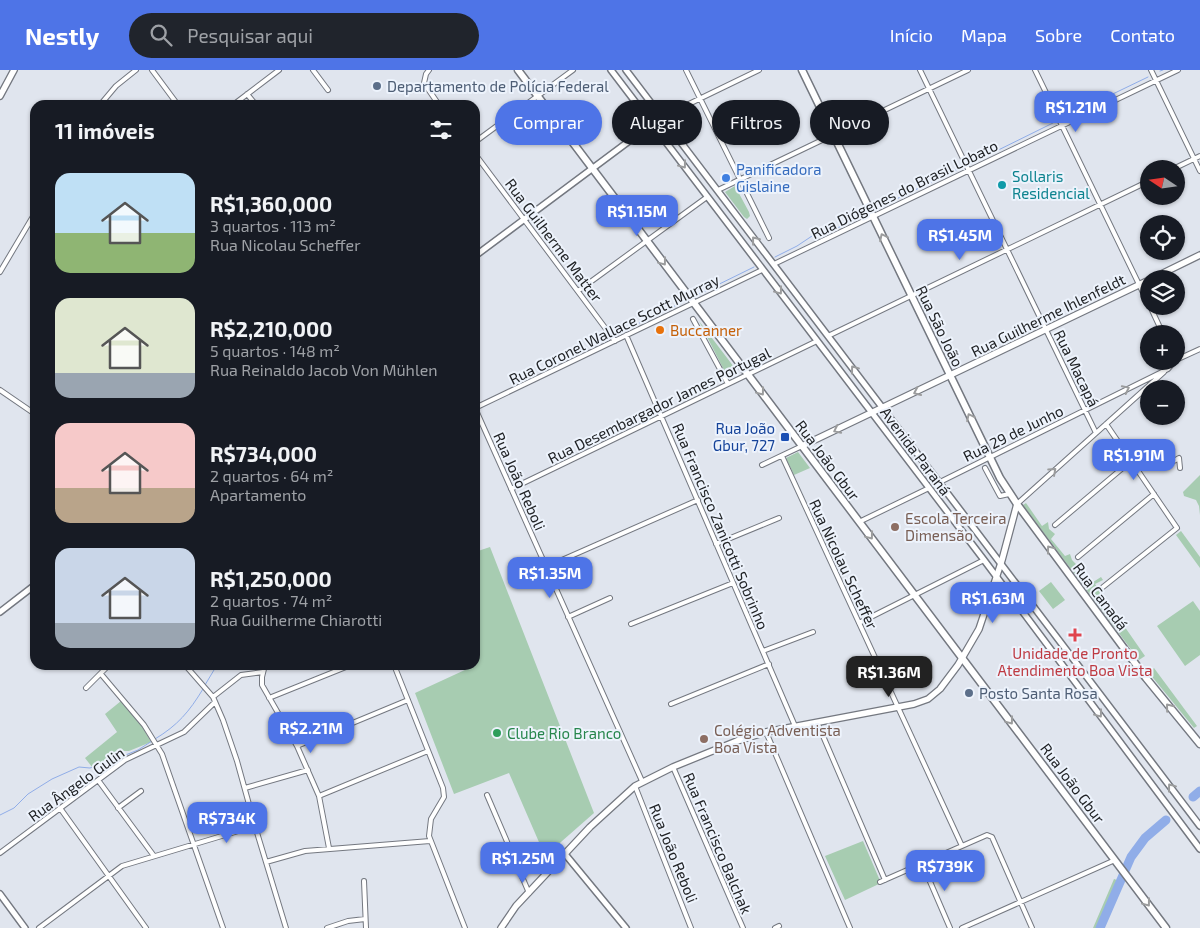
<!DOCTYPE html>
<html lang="pt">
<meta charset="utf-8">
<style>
:root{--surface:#171b24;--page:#20242c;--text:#f1f3f6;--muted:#9ea1a6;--accent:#4e74e7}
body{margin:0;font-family:"Exo 2",sans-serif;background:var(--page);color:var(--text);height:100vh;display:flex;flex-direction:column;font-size:19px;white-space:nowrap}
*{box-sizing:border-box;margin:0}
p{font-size:16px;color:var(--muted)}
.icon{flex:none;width:28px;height:28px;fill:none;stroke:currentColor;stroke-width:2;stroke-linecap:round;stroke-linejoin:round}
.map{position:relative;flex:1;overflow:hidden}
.side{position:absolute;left:30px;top:30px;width:450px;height:570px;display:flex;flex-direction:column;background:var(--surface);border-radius:15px;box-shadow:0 1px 4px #0004}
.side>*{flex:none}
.hud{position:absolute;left:495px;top:30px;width:475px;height:45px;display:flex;gap:10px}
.needle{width:32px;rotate:283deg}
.buttons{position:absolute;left:1140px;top:90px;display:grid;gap:10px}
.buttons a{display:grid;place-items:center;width:45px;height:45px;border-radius:50%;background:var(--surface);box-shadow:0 1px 4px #0004;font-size:25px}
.price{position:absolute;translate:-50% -42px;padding:0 11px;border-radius:10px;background:var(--accent);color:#fff;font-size:16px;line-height:32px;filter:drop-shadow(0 1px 2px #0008)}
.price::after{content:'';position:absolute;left:50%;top:30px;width:15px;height:11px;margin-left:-8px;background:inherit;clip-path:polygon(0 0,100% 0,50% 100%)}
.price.on{background:#222;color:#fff}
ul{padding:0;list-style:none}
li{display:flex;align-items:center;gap:15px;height:125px;padding:0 25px}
li span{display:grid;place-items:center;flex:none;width:140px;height:100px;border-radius:15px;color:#555}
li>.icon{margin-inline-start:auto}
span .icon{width:60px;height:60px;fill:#fffc;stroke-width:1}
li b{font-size:21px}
h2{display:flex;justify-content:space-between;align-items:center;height:60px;padding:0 25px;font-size:21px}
.chip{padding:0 18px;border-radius:22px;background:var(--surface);box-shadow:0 1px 4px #0004;font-size:18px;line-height:45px}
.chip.on{background:var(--accent);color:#fff}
header{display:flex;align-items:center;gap:30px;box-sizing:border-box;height:70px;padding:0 25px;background:var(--accent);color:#fff}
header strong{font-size:24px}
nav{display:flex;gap:28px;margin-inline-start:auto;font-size:18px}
.search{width:350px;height:45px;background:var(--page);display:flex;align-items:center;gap:12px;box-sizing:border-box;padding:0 18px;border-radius:28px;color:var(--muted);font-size:19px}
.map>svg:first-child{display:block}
</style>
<header>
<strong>Nestly</strong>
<div class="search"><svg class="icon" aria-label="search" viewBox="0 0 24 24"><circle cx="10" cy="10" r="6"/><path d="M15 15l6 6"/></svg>Pesquisar aqui</div>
<nav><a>Início</a><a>Mapa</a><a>Sobre</a><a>Contato</a></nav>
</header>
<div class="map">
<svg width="1200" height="858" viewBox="0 0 1200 858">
<rect width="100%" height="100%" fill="#e0e5ee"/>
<path fill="#a7ccb1" d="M735,116L749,142L750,146L747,149L744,147L725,122Z
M699,251L737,301L727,306Z
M798,382L810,398L794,405L786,388Z
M1200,405V445L1199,436L1196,430L1184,426L1183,422Z
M1026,433L1042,456L1048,452L1049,459L1055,464L1051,469L1065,486L1070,484L1072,490L1077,495L1075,501L1087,516L1101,507L1103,510L1095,514L1145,586L1139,590L1023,435Z
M1181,461L1200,487V498L1176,465Z
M490,477L594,743L545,786L509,703L454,724L415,623L467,599L466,595H475V482Z
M1051,512L1065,530L1053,539L1039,521Z
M1193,531L1200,541V585L1185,596L1157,556Z
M1154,598L1197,656L1194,658L1149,603Z
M121,631L143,658L151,672L129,681H120L115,687L92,697L85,688L117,662L105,644Z
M863,771L881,813L845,830L825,786Z
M1114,809L1117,810L1097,858H1093Z"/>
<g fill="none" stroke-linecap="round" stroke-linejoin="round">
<path stroke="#90ade8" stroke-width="1" d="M1160,1L1163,0
M1063,48L1148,7
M970,94L1053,53
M882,136L960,98
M775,187L797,176L812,166L825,164L862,146
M695,226L754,197
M629,258L681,233
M205,615L217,595
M155,669C178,655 189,642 203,619
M0,745L14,738L28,724L52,709L79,697L90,698L118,688L138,680L152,671"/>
<path stroke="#90ade8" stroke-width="9" d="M1193,727L1200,721
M1100,858L1131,787L1145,768L1166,750"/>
<g stroke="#747880" stroke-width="6">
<path id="minor" d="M152,0L178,35
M313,0L328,20
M429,0L426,4L424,13L439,35
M686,0L769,168
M920,0L1096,363
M1035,0L1149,235
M1151,0L1200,101
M247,24L256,35
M100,35L116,16L136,0
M233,35L279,0
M662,47L759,0
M475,72L573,0
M475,84L615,271
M1173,99L1200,86
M718,120L968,0
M774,194L1178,0
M0,202L35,143
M578,221L707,127
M1150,236L1163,264
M693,249L728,314
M626,265L795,656
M828,266L1149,111
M1176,290L1200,279
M0,320L35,344
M475,338L642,711
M475,338L762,200
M782,386L962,776
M762,395L802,376
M985,398L1000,426L1009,424
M1136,398L1158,383L1164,393L1167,395L1179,388L1180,398
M940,412L1168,299L1175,291
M511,419L817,271
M1017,434L1164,302
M859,452L929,418
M1055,455L1131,391
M716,474L779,448
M1078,487L1154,424
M546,497L698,430
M1103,517L1177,458L1106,354
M568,547L610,528
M859,553L984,490
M631,554L733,513
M763,581L813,562
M185,595L213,627L223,650L237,691L255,756L286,858
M265,595L262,607V615L297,676L319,726L329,778
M394,595L443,718L444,727L431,749L429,766L465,858
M101,604L144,655L162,684L223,858
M86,618L109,595
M213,627L241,605L263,602
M269,628L351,595
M671,634L769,594
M817,652L885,810
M766,662L850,858
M297,676L408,630
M673,697L743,858
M98,710L154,786
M635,716L691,858
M245,718L308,700
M487,725L529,823
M319,726L428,681
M60,738L146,858
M118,738L141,721
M0,783L125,690L184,662L215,632
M266,792L305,781L430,771
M922,793L950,858
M364,811L366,858
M880,812L987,765L992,767L1032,858
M39,858L122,796L255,756
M327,858L348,851L365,849
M775,858L779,856
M962,858L1115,790"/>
</g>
<g stroke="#747880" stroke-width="8">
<path id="tertiary" d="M611,0L984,490L1200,779
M626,0L1200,756
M475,186L652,54
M0,542L35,515
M565,784L626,858
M0,824L25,858"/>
</g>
<g stroke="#747880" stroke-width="8">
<path id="secondary" d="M0,26L14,0
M1151,209L1200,185
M802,376L1149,210
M501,858L516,836L590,757L635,716L673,697L737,671L766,662L914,634L928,629L940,619L958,595L979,559L1002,490L1017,434"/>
</g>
<g stroke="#747880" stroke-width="9">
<path id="primary" d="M518,0L1166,858
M802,0L1000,408L1017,434L1146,608L1200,674"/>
</g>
<use href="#minor" stroke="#fff" stroke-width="4"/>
<use href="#tertiary" stroke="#fff" stroke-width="5"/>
<use href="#secondary" stroke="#fff" stroke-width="5.5"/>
<use href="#primary" stroke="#fff" stroke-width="6"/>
</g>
<defs><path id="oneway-chevron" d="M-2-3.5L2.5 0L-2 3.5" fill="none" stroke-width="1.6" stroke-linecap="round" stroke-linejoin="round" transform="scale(1.25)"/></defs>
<g stroke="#9b9c9d">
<use href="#oneway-chevron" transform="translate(683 95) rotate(53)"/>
<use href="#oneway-chevron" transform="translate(883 167) rotate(-116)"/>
<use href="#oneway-chevron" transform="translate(755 170) rotate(-128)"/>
<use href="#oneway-chevron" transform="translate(663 192) rotate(53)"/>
<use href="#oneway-chevron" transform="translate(779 221) rotate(53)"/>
<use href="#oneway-chevron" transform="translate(854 299) rotate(-127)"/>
<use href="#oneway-chevron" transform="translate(1126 319) rotate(-26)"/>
<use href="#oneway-chevron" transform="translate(761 322) rotate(53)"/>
<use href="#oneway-chevron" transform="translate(917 322) rotate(155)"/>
<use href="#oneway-chevron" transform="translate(970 347) rotate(-116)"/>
<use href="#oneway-chevron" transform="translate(837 360) rotate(154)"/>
<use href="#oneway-chevron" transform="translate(1053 401) rotate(-42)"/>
<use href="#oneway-chevron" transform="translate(870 466) rotate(53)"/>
<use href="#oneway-chevron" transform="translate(1050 479) rotate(-127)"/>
<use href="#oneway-chevron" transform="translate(1169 637) rotate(-129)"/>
<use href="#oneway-chevron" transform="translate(1099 644) rotate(53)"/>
<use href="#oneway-chevron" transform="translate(1010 651) rotate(53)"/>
<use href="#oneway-chevron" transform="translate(1171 717) rotate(-127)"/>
<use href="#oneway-chevron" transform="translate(1147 833) rotate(53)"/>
</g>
<g fill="#5c6f8a" stroke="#edf3fc" stroke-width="2">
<circle cx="377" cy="16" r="5"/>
<circle cx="969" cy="623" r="5"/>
</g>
<circle fill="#3f7fe0" stroke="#edf3fc" stroke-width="2" cx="726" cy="108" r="5"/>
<circle fill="#0f9aa8" stroke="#edf3fc" stroke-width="2" cx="1002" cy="115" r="5"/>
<circle fill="#e8710a" stroke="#edf3fc" stroke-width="2" cx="660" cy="260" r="5"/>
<rect fill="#1a4fb4" stroke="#edf3fc" stroke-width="2" x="780" y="362" width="10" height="10" rx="2.5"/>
<g fill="#8d6e63" stroke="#edf3fc" stroke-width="2">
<circle cx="895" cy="457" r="5"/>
<circle cx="704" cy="669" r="5"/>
</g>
<path fill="#e0444e" stroke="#edf3fc" stroke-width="2" d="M1072.5 557.5h5v5h5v5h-5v5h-5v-5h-5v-5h5z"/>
<circle fill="#2e9e5b" stroke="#edf3fc" stroke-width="2" cx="497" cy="663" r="5"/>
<g text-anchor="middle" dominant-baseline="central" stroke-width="4" stroke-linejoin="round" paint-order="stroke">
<g font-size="15" fill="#4e5e75" stroke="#edf3fc" text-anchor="start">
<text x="387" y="16">Departamento de Polícia Federal</text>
<text x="979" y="623">Posto Santa Rosa</text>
</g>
<g font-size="15" fill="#366cbe" stroke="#edf3fc" text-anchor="start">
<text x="736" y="99">Panificadora<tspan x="736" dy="17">Gislaine</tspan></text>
</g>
<g font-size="15" fill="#0d838f" stroke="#edf3fc" text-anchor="start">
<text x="1012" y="106">Sollaris<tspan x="1012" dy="17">Residencial</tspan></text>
</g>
<g font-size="15" fill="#212326" stroke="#edf3fc">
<text transform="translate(904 119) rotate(-26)">Rua Diógenes do Brasil Lobato</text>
<text transform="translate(554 170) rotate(53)">Rua Guilherme Matter</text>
<text transform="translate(1048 245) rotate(-26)">Rua Guilherme Ihlenfeldt</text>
<text transform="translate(940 256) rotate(64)">Rua São João</text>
<text transform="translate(614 259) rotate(-26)">Rua Coronel Wallace Scott Murray</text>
<text transform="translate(1077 298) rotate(64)">Rua Macapá</text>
<text transform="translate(659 335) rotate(-26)">Rua Desembargador James Portugal</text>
<text transform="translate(1013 363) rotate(-26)">Rua 29 de Junho</text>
<text transform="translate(916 381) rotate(53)">Avenida Paraná</text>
<text transform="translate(828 390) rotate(53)">Rua João Gbur</text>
<text transform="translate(520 411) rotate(66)">Rua João Reboli</text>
<text transform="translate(721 456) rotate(67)">Rua Francisco Zanicotti Sobrinho</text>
<text transform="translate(844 494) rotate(65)">Rua Nicolau Scheffer</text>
<text transform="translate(1101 526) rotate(53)">Rua Canadá</text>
<text transform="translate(1073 713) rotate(53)">Rua João Gbur</text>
<text transform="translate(76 714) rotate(-36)">Rua Ângelo Gulin</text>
<text transform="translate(718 773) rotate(67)">Rua Francisco Balchak</text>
<text transform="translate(674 783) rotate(68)">Rua João Reboli</text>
</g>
<g font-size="15" fill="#c56008" stroke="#edf3fc" text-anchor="start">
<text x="670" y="260">Buccanner</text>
</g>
<g font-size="15" fill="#164399" stroke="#edf3fc" text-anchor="end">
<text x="775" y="358">Rua João<tspan x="775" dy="17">Gbur, 727</tspan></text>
</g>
<g font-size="15" fill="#785e54" stroke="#edf3fc" text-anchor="start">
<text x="905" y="448">Escola Terceira<tspan x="905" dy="17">Dimensão</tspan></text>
<text x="714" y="660">Colégio Adventista<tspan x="714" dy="17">Boa Vista</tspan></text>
</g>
<g font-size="15" fill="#be3a42" stroke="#edf3fc">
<text x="1075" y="583">Unidade de Pronto<tspan x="1075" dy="17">Atendimento Boa Vista</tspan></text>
</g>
<g font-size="15" fill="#27864d" stroke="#edf3fc" text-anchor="start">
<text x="507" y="663">Clube Rio Branco</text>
</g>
</g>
</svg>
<div class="buttons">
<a><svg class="needle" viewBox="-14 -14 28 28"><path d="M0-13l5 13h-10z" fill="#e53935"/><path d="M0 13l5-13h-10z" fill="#9ea1a6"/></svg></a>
<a><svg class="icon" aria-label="locate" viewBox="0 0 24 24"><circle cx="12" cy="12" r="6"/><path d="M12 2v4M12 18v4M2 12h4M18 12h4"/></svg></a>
<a><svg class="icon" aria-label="layers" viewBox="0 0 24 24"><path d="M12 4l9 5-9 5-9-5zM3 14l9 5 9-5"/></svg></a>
<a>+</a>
<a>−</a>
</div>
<b class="price" style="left:1076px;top:63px">R$1.21M</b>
<b class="price" style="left:637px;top:167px">R$1.15M</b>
<b class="price" style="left:960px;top:191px">R$1.45M</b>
<b class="price" style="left:1134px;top:411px">R$1.91M</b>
<b class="price" style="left:550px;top:529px">R$1.35M</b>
<b class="price" style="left:993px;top:554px">R$1.63M</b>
<b class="price on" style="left:889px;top:628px">R$1.36M</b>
<b class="price" style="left:311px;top:684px">R$2.21M</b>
<b class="price" style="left:227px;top:774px">R$734K</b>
<b class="price" style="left:523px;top:814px">R$1.25M</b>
<b class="price" style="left:945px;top:822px">R$739K</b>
<div class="hud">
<a class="chip on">Comprar</a>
<a class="chip">Alugar</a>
<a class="chip">Filtros</a>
<a class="chip">Novo</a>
</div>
<section class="side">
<h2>11 imóveis<svg class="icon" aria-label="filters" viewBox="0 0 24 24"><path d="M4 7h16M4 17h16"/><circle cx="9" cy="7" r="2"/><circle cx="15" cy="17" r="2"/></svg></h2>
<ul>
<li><span style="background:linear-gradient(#bfe0f5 60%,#8fb573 0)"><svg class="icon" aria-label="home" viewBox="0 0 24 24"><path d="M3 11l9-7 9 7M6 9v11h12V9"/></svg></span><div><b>R$1,360,000</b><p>3 quartos · 113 m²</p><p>Rua Nicolau Scheffer</p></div></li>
<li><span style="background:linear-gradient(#dfe7d0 75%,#9aa5b1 0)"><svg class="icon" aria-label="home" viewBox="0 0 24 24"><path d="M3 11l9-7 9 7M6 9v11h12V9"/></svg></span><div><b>R$2,210,000</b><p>5 quartos · 148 m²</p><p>Rua Reinaldo Jacob Von Mühlen</p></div></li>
<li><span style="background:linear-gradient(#f6c9c9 65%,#b9a48a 0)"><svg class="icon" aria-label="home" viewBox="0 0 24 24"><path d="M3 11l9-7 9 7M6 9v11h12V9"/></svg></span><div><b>R$734,000</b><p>2 quartos · 64 m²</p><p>Apartamento</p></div></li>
<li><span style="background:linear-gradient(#c9d6e8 75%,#9aa5b1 0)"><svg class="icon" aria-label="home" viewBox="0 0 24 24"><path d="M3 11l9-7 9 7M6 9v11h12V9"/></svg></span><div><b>R$1,250,000</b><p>2 quartos · 74 m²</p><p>Rua Guilherme Chiarotti</p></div></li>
</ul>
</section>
</div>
